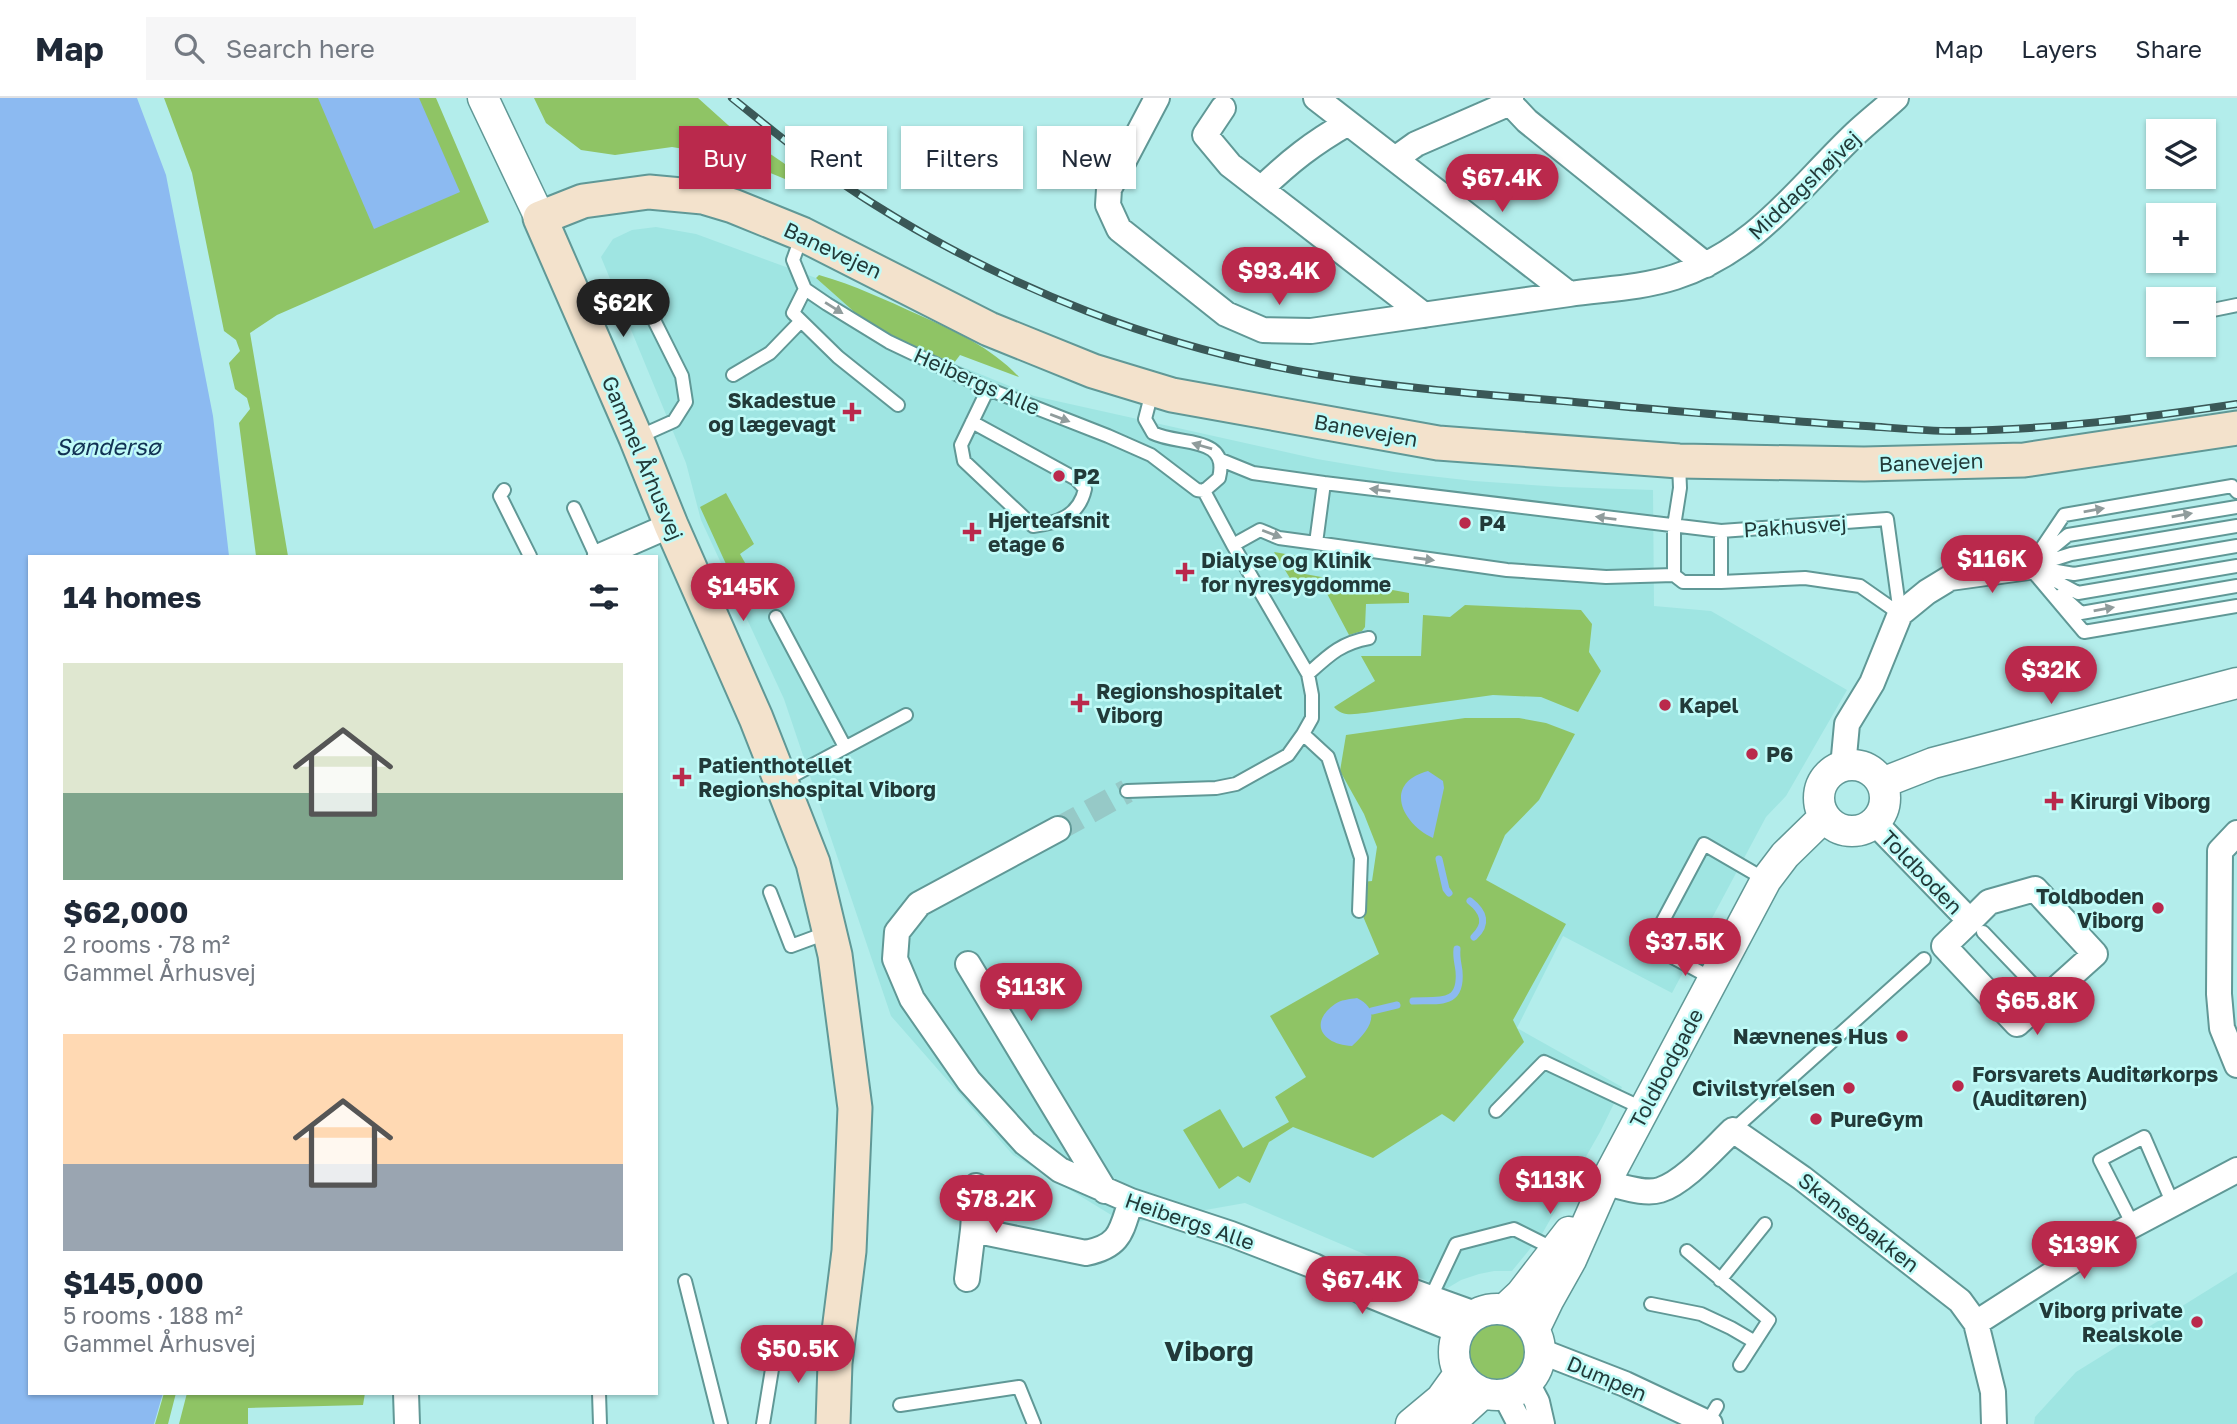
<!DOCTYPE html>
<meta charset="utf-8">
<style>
:root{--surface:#fff;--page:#f6f6f7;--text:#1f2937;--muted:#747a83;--line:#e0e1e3;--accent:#ba294c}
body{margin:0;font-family:"Golos Text",sans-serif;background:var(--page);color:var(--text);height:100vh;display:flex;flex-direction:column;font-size:26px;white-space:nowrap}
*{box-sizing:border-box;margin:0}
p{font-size:23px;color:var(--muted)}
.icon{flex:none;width:38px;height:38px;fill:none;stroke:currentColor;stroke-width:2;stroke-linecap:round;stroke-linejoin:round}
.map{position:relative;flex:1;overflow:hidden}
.side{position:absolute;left:28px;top:457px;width:630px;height:840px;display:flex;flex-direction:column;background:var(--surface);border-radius:0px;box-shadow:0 2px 5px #0004}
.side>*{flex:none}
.banner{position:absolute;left:679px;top:28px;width:665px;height:63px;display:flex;gap:14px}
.fabs{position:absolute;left:2146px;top:21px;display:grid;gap:14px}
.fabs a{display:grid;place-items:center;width:70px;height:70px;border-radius:0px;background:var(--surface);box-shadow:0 2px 5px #0004;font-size:35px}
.price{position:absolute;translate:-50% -60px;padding:0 16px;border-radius:24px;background:var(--accent);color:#fff;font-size:23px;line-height:46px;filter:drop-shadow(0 2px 4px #0008)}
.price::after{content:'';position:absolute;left:50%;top:42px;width:21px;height:16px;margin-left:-10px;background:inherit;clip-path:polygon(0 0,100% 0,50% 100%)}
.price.current{background:#222;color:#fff}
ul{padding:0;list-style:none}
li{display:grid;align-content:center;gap:14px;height:371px;padding:0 35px}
li span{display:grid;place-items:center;height:217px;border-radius:0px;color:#555}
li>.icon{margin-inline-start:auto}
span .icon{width:126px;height:126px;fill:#fffc;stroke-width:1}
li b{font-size:30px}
h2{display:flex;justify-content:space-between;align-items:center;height:84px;padding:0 35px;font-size:30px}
.chip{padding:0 24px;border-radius:0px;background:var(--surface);box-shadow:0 2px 5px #0004;font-size:24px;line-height:63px}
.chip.current{background:var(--accent);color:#fff}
header{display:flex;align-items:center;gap:42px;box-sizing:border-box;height:98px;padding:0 35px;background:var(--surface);border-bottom:2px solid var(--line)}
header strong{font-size:33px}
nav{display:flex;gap:38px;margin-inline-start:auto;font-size:24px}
.search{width:490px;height:63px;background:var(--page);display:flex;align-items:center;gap:18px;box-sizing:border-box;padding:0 24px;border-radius:0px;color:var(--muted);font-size:26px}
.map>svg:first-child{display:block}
</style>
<header>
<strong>Map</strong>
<div class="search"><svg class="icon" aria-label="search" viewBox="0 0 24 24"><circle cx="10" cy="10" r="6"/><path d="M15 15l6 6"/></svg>Search here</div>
<nav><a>Map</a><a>Layers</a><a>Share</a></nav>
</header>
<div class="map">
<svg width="2237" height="1326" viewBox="0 0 2237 1326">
<rect width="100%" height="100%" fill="#b3edeb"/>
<path fill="#9fe5e2" d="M656,129L696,136L816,180L860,219L911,248L1034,298L1317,361L1394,374L1474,383L1561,389L1653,392L1654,508L1711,513L1847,592L1786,698L1766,719L1672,895L1563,838L1517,930L1622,989L1600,1034L1542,1136L1512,1173H1494L1479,1176L1461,1182L1446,1191L1245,1105L1126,1126L1013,1057L891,918L784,601L701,422L686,365L601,159L613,141L632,132Z
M2237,1174V1326H2034L2035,1319L2076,1274Z"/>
<path fill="#8fc465" d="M164,0H436L489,124L277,217L250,235L288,458H256L239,325L250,311L247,300L235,291L229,265L240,253L236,242L224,233L192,75Z
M534,0H698L728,27L801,77L797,86L732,59L672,49L615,57L581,52L546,25Z
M819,177C854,187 886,202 919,217C955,233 992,250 1019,279L960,257L954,265L911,248L860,219L816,180Z
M726,395L754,446L740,456L752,477L736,488L700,409Z
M1274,454L1297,458L1294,474L1409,495V505L1366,506L1365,529L1362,533L1349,537L1323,488L1299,495Z
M1465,507L1581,512L1592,526L1589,554L1601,573L1578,614L1541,599L1493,597L1365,615C1354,616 1342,619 1334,609L1375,583L1361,558H1421L1423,517L1450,519Z
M1465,620H1519L1546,625L1575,636L1539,702L1505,737L1486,782L1566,826L1513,922L1524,944L1454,1024L1442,1016L1373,1060L1293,1029L1269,1044L1250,1085L1238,1078L1219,1091L1183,1032L1220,1011L1243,1050L1289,1024L1275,999L1306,979L1270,918L1379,856L1362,816V784L1372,783L1377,749L1364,716L1340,673L1346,637Z
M1468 1255a29 29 0 1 1 58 0a29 29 0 1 1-58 0Z
M164,1295H176L168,1326H155Z
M187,1295H365L363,1307L248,1310V1326H179Z"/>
<path fill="#8cbaf1" d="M0,0H137L166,77L213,318L229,458H30V1295H163L154,1326H0Z
M318,0H419L460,94L374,131Z
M1428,673L1443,683L1444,690L1433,740C1401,725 1383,685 1428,673Z
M1357,900C1383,913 1369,933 1352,948C1324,947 1307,926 1335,906C1340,902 1350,901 1357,900Z"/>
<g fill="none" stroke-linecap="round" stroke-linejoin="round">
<path stroke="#8cbaf1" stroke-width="7" d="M1439,761L1446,791L1449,795
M1470,803C1484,814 1488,826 1474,839
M1413,903C1439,902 1462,908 1459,873C1458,865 1456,859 1457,851
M1372,913L1397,907"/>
<path stroke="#96c9c7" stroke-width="24" stroke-dasharray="24 12" stroke-linecap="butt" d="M1058,731L1127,693"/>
<g stroke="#609896" stroke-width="16">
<path id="service" d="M802,137L793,162L805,191L827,206L889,244L988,291L1108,338L1151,357L1197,392L1204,393L1219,380C1230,337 1179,348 1153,335L1145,321L1152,294
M805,191L793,215L838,259L898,307
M2203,214L2237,207
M733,277L770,255L800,224
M972,324L1076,381L1085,391C1079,418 1058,425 1033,428L964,363L961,347L988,291
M636,340L674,323L686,304L682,278L640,194
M1221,362L1253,375L1324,385
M1679,366L1680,390L1674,428V477L1683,484H1721
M504,392L500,398L530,458
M574,410L596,458
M1887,421L1900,516L1860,488L1805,480L1721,484V433Z
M1233,447L1260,432L1279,440L1316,445
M2040,460L2068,437L2237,409
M2036,467L2071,456L2237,428
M2029,469L2064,417L2232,388L2237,394
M2029,469L2084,534L2237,508
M2039,470L2074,476L2237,448
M2035,472L2078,495L2237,468
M1674,477L1606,479L1507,472L1316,445L1324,385L1721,433
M2061,497L2081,515L2237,488
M776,519L845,649
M1308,576C1329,557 1341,545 1369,540
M1303,636L1328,659L1361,760L1359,813
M781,684L906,617
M1127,693L1216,690L1236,686L1288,657L1303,636L1312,620V597L1308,576L1233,447L1204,393
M770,794L791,848L829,834
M1983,834L2046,900
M1713,881L1650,847L1704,746L1766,782
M1496,1013L1544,964L1644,1011
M1733,1032L1924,861
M2133,1127L2100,1062L2144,1039L2173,1106
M1687,1153L1769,1222L1740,1267
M1720,1182L1765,1126
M685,1183L721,1326
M1431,1199L1456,1146L1514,1131L1556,1152
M1651,1206L1701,1216L1731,1230L1755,1244
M599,1295L600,1326
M900,1307L1019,1289L1034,1326
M1707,1325L1717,1308
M763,1326L774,1259L832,1265"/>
</g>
<g stroke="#609896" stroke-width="28">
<path id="minor" d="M1157,0L1109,91L1108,107L1119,131L1226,216L1263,232L1311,233L1569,196
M1316,0L1569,196C1604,191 1641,190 1675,179C1756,153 1797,91 1856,35C1869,23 1883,12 1896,0
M1511,0L1510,5L1527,23L1706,167
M1223,10L1205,37L1230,67L1424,217
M1395,61L1416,46L1510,5
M1261,91C1290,63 1313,45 1348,25
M600,458L671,427
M1843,669L1847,626L1872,585L1900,516L1927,494L1950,480L2029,469
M1875,725L1970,823L1944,848L2017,926L2095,856L2035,791L1989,804L1970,823
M1058,731L919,806L897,834L895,861L912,901L969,983L1025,1045L1060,1072L1131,1103L1231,1136L1314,1168L1367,1196L1458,1233
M2237,735L2220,753L2219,896L2222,930L2237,967
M968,866L1105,1093
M1605,1085C1621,1088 1644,1097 1660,1092C1685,1084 1714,1050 1733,1032L1802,1080L1960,1203L1976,1225
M973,1132L1086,1155C1121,1148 1121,1133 1131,1103
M1342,1174L1375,1180L1475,1216
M967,1181L973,1132L976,1088
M1540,1253L1625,1286L1710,1326
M1527,1285L1537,1304L1542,1326
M406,1295L407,1326
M1505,1297L1520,1326
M1994,1326L1993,1294L1976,1225L2107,1141L2237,1072"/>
</g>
<g stroke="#609896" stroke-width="33">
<path id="tertiary" d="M483,0L540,120
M1819 700a33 33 0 1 1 66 0a33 33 0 1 1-66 0Z
M1882,685L1933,665L2237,585
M1454 1254a43 43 0 1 1 86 0a43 43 0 1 1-86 0Z
M1505,1211L1521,1196L1569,1134
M1534,1232L1548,1203L1571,1162L1605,1085L1766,782L1785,757L1824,719
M1411,1326L1441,1301L1459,1276
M1449,1326L1483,1295"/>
</g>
<g stroke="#609896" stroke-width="37">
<path id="secondary" d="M833,1326L835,1265L849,1153L855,1010L835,857L813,765L756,620L671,427L636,340L540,120L583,103L649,94L703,99L733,108L802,136L989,231L1093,273L1172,297L1438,345L1679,363L1864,366L2024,362L2237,330"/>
</g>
<use href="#service" stroke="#fff" stroke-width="12"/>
<use href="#minor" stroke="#fff" stroke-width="24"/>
<use href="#tertiary" stroke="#fff" stroke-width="30"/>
<use href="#secondary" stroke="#f3e2cc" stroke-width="33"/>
<g stroke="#3a5857" stroke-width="8">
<path id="rail" d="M732,0C777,36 822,74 872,105C1008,191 1162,251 1321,277C1423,294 1526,299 1629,309C1708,316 1786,323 1866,328C1895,330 1924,333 1953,333C2048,332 2143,320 2237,306"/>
</g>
<use href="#rail" stroke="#c0fbf8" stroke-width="5" stroke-dasharray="16" stroke-linecap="butt"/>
</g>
<defs><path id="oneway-solid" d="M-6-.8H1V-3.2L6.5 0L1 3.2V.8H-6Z" transform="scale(1.75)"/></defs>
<g fill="#909c9c">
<use href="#oneway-solid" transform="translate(834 210) rotate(32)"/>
<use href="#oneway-solid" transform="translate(1060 320) rotate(21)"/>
<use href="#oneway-solid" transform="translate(1202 348) rotate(-164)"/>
<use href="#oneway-solid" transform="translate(1380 392) rotate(-173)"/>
<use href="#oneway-solid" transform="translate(2094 412) rotate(-10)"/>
<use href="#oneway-solid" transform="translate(2182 417) rotate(-10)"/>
<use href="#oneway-solid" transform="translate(1606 420) rotate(-173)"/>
<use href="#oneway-solid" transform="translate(1272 436) rotate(21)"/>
<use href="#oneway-solid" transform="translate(1424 461) rotate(8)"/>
<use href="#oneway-solid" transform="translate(2104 511) rotate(-10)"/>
</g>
<g fill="#ba294c" stroke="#c0fbf8" stroke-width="2.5">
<path d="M848.5 303.5h7v7h7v7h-7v7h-7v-7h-7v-7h7z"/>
<circle cx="1059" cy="378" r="7"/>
<circle cx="1465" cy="425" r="7"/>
<path d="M968.5 423.5h7v7h7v7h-7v7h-7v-7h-7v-7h7z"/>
<path d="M1181.5 463.5h7v7h7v7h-7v7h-7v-7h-7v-7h7z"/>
<path d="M1076.5 594.5h7v7h7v7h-7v7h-7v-7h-7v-7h7z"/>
<circle cx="1665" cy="607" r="7"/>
<circle cx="1752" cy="656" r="7"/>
<path d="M678.5 668.5h7v7h7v7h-7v7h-7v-7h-7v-7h7z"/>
<path d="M2050.5 692.5h7v7h7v7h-7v7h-7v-7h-7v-7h7z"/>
<circle cx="2158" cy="810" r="7"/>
<circle cx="1902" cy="938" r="7"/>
<circle cx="1958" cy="988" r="7"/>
<circle cx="1849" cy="990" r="7"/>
<circle cx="1816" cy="1021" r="7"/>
<circle cx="2197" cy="1224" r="7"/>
</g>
<g text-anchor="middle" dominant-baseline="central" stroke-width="5" stroke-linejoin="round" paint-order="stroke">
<g font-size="21" fill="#223a39" stroke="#c0fbf8">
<text transform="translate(1804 87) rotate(-44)">Middagshøjvej</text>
<text transform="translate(833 152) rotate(25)">Banevejen</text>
<text transform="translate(977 283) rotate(24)">Heibergs Alle</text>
<text transform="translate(1366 332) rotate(10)">Banevejen</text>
<text transform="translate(643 360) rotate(67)">Gammel Århusvej</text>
<text transform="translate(1931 364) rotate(-2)">Banevejen</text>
<text transform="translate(1795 428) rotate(-4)">Pakhusvej</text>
<text transform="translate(1922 774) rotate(46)">Toldboden</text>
<text transform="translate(1666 970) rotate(-62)">Toldbodgade</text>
<text transform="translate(1190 1123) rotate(19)">Heibergs Alle</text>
<text transform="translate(1859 1124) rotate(38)">Skansebakken</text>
<text transform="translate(1607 1280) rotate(23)">Dumpen</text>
</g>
<g font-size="21" font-weight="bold" fill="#223a39" stroke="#c0fbf8" text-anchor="start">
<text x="836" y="302" text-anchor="end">Skadestue<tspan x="836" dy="24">og lægevagt</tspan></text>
<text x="1073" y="378">P2</text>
<text x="988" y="422">Hjerteafsnit<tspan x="988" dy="24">etage 6</tspan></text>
<text x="1479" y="425">P4</text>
<text x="1201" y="462">Dialyse og Klinik<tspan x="1201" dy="24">for nyresygdomme</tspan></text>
<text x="1096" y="593">Regionshospitalet<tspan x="1096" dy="24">Viborg</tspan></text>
<text x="1679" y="607">Kapel</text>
<text x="1766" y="656">P6</text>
<text x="698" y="667">Patienthotellet<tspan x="698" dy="24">Regionshospital Viborg</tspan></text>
<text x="2070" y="703">Kirurgi Viborg</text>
<text x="2144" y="798" text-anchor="end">Toldboden<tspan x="2144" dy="24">Viborg</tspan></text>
<text x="1888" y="938" text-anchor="end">Nævnenes Hus</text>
<text x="1972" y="976">Forsvarets Auditørkorps<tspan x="1972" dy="24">(Auditøren)</tspan></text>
<text x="1835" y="990" text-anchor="end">Civilstyrelsen</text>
<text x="1830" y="1021">PureGym</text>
<text x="2183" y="1212" text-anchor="end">Viborg private<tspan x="2183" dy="24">Realskole</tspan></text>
</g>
<g font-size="23" font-style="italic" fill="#113154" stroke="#c0fbf8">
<text x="108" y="348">Søndersø</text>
</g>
<g font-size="28" font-weight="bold" fill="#223a39" stroke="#c0fbf8">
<text x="1209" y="1252">Viborg</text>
</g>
</g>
</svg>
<div class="fabs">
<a><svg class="icon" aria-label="layers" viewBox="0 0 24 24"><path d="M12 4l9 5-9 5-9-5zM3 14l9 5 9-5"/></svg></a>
<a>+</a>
<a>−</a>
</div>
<b class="price" style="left:1502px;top:116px">$67.4K</b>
<b class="price" style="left:1279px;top:209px">$93.4K</b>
<b class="price current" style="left:623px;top:241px">$62K</b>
<b class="price" style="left:1992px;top:497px">$116K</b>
<b class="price" style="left:743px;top:525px">$145K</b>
<b class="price" style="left:2051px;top:608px">$32K</b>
<b class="price" style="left:1685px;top:880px">$37.5K</b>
<b class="price" style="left:1031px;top:925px">$113K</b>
<b class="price" style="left:2037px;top:939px">$65.8K</b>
<b class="price" style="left:1550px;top:1118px">$113K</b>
<b class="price" style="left:996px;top:1137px">$78.2K</b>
<b class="price" style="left:2084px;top:1183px">$139K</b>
<b class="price" style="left:1362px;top:1218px">$67.4K</b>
<b class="price" style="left:798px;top:1287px">$50.5K</b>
<div class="banner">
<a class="chip current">Buy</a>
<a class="chip">Rent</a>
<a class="chip">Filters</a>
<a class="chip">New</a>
</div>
<section class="side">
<h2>14 homes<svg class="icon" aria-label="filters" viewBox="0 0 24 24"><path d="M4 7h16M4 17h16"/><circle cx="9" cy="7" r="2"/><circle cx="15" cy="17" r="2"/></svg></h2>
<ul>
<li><span style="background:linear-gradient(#dfe7d0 60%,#7fa58c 0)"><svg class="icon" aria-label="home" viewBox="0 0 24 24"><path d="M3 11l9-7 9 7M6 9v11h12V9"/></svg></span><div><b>$62,000</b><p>2 rooms · 78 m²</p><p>Gammel Århusvej</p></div></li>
<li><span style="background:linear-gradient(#ffd9b3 60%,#9aa5b1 0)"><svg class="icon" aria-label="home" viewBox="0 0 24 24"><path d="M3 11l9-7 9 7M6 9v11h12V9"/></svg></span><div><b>$145,000</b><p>5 rooms · 188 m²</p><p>Gammel Århusvej</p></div></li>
</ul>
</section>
</div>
